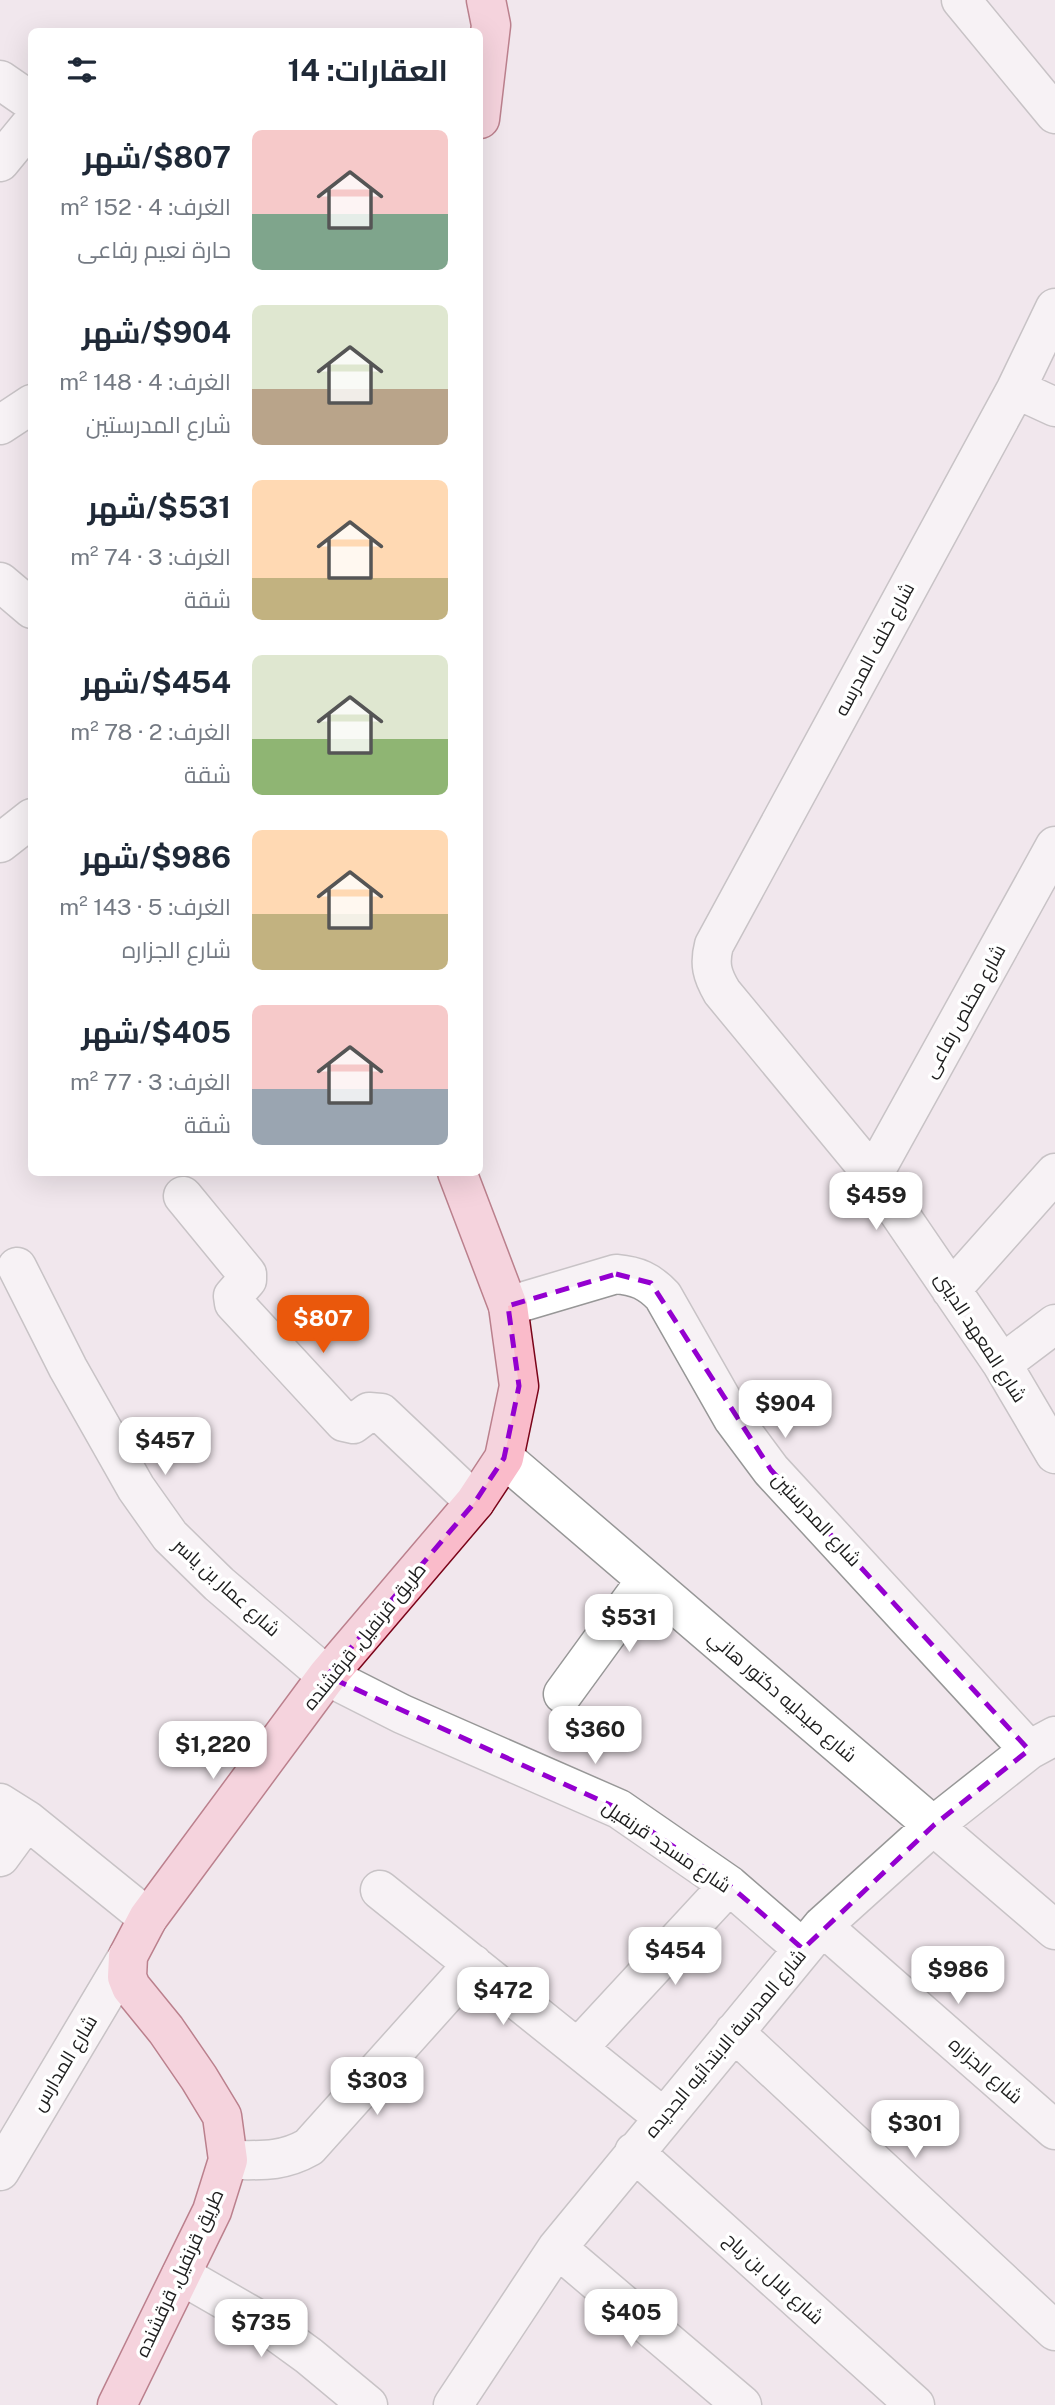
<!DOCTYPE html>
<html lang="ar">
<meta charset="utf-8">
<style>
:root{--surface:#fff;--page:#f6f6f7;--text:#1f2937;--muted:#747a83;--accent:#ea580c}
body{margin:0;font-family:"Public Sans",Cairo,sans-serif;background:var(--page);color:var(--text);direction:rtl;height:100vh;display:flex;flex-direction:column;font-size:26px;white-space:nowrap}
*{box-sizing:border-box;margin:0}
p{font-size:23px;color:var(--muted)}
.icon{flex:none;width:38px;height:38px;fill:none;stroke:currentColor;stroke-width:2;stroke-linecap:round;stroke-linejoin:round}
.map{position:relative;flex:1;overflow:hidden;direction:ltr}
.drawer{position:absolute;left:28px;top:28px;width:455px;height:1148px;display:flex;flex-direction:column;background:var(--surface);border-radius:10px;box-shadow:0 7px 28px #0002;direction:rtl}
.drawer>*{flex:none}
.price{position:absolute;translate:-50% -60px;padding:0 16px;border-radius:14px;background:#fff;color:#222;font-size:23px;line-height:46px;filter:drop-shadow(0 2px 4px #0008)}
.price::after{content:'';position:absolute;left:50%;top:42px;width:21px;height:16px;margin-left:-10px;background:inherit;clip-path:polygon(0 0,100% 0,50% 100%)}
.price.on{background:var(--accent);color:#fff}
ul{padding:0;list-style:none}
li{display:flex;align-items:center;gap:21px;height:175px;padding:0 35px}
li span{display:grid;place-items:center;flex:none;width:196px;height:140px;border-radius:10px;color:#555}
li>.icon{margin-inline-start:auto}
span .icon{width:84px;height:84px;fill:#fffc;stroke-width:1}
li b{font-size:30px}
h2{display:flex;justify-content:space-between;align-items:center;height:84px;padding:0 35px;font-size:30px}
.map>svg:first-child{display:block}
</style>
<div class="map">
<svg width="1055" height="2405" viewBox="0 0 1055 2405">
<rect width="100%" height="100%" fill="#f1e7ed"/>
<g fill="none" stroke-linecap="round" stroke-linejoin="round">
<g stroke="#979797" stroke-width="41">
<path id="street" d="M961,0L1055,114
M0,80L32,102
M0,162L32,123
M1055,308L1016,389L714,945C709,964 712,975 722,992L873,1175L1002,1364L1055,1454
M1016,389L1055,407
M0,425L32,404
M0,582L32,609
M0,843L32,818
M873,1175L1055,846
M183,1196L247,1274V1280L233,1296L234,1303L344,1422L353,1424L369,1412L381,1413L475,1502
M17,1267L68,1368L136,1488L170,1536L219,1584L327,1676L402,1714L619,1809L729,1885L803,1949
M951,1290L1055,1173
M508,1306L616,1274C637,1276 649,1281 663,1296L733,1419L771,1470L1029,1750
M1002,1364L1055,1324
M504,1458L1055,1930
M563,1694L646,1580
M0,1803L27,1820L148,1918
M0,1857L27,1820
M380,1890L663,2117
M822,1926L1055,2130
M734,2032L1055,2331
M578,2048L729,1885
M634,2152L915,2405
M228,2160C259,2160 281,2163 309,2147L473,1964
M0,2171L128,1956
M557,2248L742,2405
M181,2275L261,2321L309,2356L368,2405
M453,2405L557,2248L822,1926L934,1825L1029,1750L1055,1736"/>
</g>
<g stroke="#7a0419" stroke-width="41">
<path id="secondary" d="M480,119L491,25L486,0
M117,2405L212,2211L228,2160L222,2116L199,2078L166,2030L131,1987L127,1977L128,1956L148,1918L327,1676L475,1502L504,1458L519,1386L508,1306L457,1172"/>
</g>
<use href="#street" stroke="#fff" stroke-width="38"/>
<use href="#secondary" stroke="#fabbca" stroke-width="38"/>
</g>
<path d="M0 0H1055V2405H0ZM616,1274L651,1283L771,1470L1029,1750L934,1825L803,1949L729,1885L619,1809L327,1676L475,1502L504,1458L519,1386L508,1306Z" fill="#f1e7ed" fill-opacity=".55" fill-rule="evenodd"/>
<path fill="none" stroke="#9400d0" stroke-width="5" stroke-dasharray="14 9" stroke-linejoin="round" d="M616,1274L651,1283L771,1470L1029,1750L934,1825L803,1949L729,1885L619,1809L327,1676L475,1502L504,1458L519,1386L508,1306Z"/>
<g text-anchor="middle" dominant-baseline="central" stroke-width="7" stroke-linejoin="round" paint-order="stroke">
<g font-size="19" fill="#202020" stroke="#fff">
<text transform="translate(874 649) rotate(-62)">شارع خلف المدرسه</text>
<text transform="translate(964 1011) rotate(-61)">شارع مخلص رفاعى</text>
<text transform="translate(981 1337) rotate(57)">شارع المعهد الدينى</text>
<text transform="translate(817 1519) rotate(47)">شارع المدرستين</text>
<text transform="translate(227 1587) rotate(42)">شارع عمار بن ياسر</text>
<text transform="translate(364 1636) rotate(-51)">طريق قرنفيل, قرقشنده</text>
<text transform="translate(783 1696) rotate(41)">شارع صيدليه دكتور هاني</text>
<text transform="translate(667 1846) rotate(34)">شارع مسجد قرنفيل</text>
<text transform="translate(725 2043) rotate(-50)">شارع المدرسة الابتدائيه الجديده</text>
<text transform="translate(64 2063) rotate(-59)">شارع المدارس</text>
<text transform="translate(986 2070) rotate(41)">شارع الجزاره</text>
<text transform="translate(179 2273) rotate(-65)">طريق قرنفيل, قرقشنده</text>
<text transform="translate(774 2278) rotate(42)">شارع بلال بن رباح</text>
</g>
</g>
</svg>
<b class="price" style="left:876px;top:1232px">$459</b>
<b class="price on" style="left:323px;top:1355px">$807</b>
<b class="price" style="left:785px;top:1440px">$904</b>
<b class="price" style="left:165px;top:1477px">$457</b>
<b class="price" style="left:629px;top:1654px">$531</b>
<b class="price" style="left:595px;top:1766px">$360</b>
<b class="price" style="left:213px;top:1781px">$1,220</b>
<b class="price" style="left:675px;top:1987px">$454</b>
<b class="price" style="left:958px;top:2006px">$986</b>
<b class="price" style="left:503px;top:2027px">$472</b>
<b class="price" style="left:377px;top:2117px">$303</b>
<b class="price" style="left:915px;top:2160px">$301</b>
<b class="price" style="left:631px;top:2349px">$405</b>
<b class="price" style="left:261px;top:2359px">$735</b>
<section class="drawer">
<h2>العقارات: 14<svg class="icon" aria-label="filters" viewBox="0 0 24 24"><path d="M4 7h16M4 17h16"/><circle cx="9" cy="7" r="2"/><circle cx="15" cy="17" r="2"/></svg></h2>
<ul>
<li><span style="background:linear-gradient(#f6c9c9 60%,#7fa58c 0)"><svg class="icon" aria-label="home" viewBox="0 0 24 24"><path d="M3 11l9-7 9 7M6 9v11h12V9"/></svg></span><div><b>$807/شهر</b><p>الغرف: 4 · 152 m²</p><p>حارة نعيم رفاعى</p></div></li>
<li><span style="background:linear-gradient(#dfe7d0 60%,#b9a48a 0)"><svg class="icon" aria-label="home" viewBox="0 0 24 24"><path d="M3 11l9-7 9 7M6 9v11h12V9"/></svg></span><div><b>$904/شهر</b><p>الغرف: 4 · 148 m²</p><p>شارع المدرستين</p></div></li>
<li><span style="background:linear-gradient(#ffd9b3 70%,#c2b280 0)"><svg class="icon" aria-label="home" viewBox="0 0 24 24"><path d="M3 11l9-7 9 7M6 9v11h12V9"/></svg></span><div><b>$531/شهر</b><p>الغرف: 3 · 74 m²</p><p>شقة</p></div></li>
<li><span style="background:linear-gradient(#dfe7d0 60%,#8fb573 0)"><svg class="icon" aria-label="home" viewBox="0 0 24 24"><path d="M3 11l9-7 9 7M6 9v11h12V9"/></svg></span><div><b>$454/شهر</b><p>الغرف: 2 · 78 m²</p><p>شقة</p></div></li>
<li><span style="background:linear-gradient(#ffd9b3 60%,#c2b280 0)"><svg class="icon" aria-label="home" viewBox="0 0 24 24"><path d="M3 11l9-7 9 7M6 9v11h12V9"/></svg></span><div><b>$986/شهر</b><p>الغرف: 5 · 143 m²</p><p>شارع الجزاره</p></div></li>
<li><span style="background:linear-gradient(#f6c9c9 60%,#9aa5b1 0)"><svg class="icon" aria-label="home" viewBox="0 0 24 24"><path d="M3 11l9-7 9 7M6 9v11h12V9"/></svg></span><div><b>$405/شهر</b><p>الغرف: 3 · 77 m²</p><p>شقة</p></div></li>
</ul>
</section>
</div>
